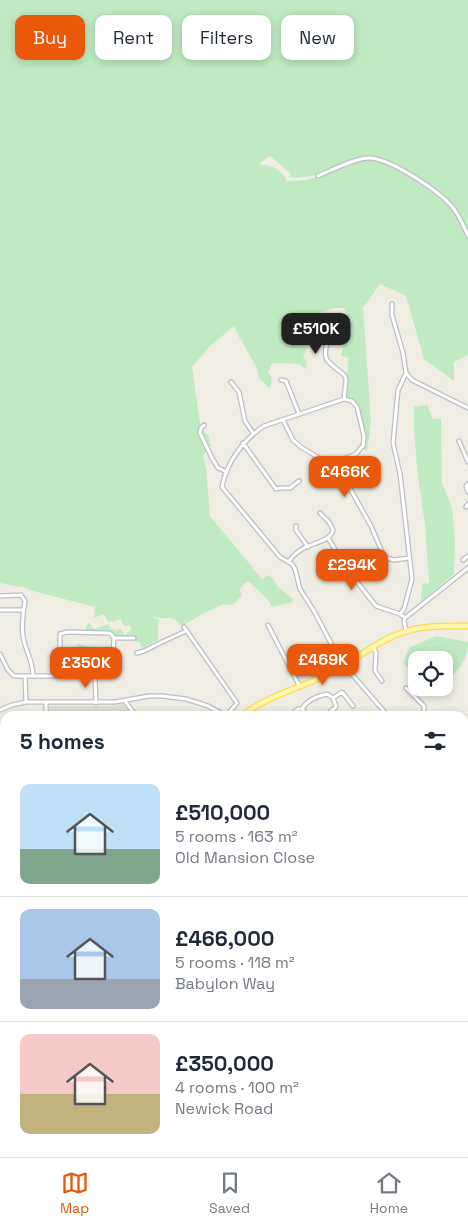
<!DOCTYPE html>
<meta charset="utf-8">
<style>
:root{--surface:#fff;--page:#f2f2f3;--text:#1f2937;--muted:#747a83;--line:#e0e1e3;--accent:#ea580c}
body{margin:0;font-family:"Space Grotesk",sans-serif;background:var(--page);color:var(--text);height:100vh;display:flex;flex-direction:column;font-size:19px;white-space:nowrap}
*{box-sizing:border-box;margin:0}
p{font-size:16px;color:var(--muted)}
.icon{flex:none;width:28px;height:28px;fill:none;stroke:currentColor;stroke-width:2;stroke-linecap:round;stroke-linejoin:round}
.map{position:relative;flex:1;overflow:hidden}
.panel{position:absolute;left:0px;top:711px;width:469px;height:446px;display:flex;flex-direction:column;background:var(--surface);border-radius:15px 15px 0 0;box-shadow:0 2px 8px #0003}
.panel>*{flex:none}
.banner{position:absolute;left:15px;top:15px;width:439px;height:45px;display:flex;gap:10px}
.buttons{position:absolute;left:408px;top:651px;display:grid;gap:10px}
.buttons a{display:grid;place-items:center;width:45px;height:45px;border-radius:10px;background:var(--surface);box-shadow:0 2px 8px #0003;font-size:25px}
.price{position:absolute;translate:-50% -42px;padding:0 11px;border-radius:10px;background:var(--accent);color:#fff;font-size:16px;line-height:32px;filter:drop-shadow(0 1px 2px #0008)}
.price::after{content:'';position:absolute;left:50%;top:30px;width:15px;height:11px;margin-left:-8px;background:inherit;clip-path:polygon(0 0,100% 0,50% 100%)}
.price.current{background:#222;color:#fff}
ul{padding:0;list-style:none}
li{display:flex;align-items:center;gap:15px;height:125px;padding:0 20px}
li+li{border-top:1px solid var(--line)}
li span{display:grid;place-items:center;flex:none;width:140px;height:100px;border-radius:10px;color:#555}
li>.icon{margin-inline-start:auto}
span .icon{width:60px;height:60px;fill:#fffc;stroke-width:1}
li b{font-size:21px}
h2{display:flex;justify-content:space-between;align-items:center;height:60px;padding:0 20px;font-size:21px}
.chip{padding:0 18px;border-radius:10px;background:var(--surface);box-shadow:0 2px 8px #0003;font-size:18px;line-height:45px}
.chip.current{background:var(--accent);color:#fff}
.dock{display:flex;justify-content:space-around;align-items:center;height:70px;border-top:1px solid var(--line);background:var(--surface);font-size:14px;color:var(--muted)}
.dock a{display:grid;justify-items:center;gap:2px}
.dock .current{color:var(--accent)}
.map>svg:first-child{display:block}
</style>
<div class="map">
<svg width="468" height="1157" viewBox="0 0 468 1157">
<rect width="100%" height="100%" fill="#f0eee4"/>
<path fill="#e0ded3" d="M123,704L133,716H48V707L50,706H110Z
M358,1153H413L416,1157H361Z"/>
<path fill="#fee5e0" d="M358,1152L361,1157H161L159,1153Z"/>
<path fill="#bfeac2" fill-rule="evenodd" d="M0,0H468V355L454,362V381L424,359L406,296L380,284L363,308L371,422L367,452L364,449L365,436L355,404L347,399L348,358L341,355L348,325V319L344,308H335L321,312L303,358L306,360L307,365L305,369L299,364L274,363L271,365L268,372L272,378L270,388L259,379L256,366L238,335L234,326L209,347L192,367L200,423L202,430L208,435L211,446L203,455L206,469L210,516L249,563L255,571L262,579L269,575L273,579L278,587L293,599L292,603C284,603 280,606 272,607C268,596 256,591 250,582H246L239,590L242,595L236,602L230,605L224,604L204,613L182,626C173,617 171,618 160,618C156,617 151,616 147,615L160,620L158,625V640L142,648L139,642H136L135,637L131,635L128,638L118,637L109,632L85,631L87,625L89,623L94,629L108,624L112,630L114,629L116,631L120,628L125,635L132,629L129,625L124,626L120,619L113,622L111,621L109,622L103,614L94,618L95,607L33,591L21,586L20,587L0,583ZM270,156L291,174L289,177L297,178L317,175L316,177L306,180L287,181C282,170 272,164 260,165V163Z
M427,405L433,419H441L442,483L452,508L455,542L454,574L421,602L422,584L429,583L425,525L418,476L414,431V407Z
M436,636L468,642C468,662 457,671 444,685V660H416V677L403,663L410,647Z
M77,644L100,649V673H88V656L77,655Z
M464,972L468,974V1157H465L459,1153L464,1152Z"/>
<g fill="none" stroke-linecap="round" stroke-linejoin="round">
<g stroke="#bcbec5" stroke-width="5.5">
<path id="minor" d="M318,176C332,170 355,158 369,158C390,158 441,192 454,209C460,217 464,227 468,236
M392,304V315L403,353L406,373L398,390L393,443L400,474L412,579L404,609L400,614L405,618
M336,325H333C330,333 322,352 327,360C332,366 340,371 345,376L346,380L344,399
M406,373L412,380L468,408
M281,380L286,381L299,414
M231,382L239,392L245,421L253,433
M283,420L293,440L301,447L334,467L342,474L371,526L383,554L387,558L394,560L409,558
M204,425L201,428L200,433L212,458L218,468L227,472
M459,441L468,462
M243,443L276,489L280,488H290L299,481
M334,467L339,461L356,454L360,449L363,446L364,436L357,407L352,401L344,399L264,426C244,439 226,463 222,487L280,557L292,564L295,569L300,589L314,611L343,666
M468,484L466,486L468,492
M466,507L468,504
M296,526V530L308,547
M328,538L350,573L376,606L400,614
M463,560L468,556
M289,561C293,556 298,551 304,548C313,543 331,541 333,530L329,522L320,513
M0,596L21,595L25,601C23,611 21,631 24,641C27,654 33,661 33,676
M0,610H23
M268,625L300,687
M184,627L237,703L226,716
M406,631L404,621L405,618L468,568
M114,638H134
M373,646L376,653L375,671L382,681
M137,653L144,651L162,642L186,631
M0,654L8,670L14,676H95C103,675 110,676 112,668L114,638L111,634L108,633L67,632L60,634V676
M344,665L388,716
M25,676L26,702
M95,676L96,703
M406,688L424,706V712L414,716
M333,698L342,692L353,706
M125,701L136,716
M0,710L12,705L26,702H115L149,696H162L186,699L199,703L208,706L226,716
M291,715L298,709H302
M46,716V703
M308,716L302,709C307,700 317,696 327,694L333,698L336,706L335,708L325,716
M0,765L5,763
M464,790L468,794
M0,814L5,813
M0,834L5,833
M0,873H5
M464,902L468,904
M0,909L5,906
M0,941L5,951
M464,967L468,968
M2,1038L0,1035L5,1031
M0,1078L5,1077
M0,1117L5,1115
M0,1122L5,1129
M72,1152L76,1157
M188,1152L191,1157
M42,1157L46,1152
M115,1157V1156
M209,1157L216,1152"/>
</g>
<g stroke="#ffd94f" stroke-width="7">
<path id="major" d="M242,716C264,697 303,687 330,673C356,660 379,639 407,631C427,625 448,626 468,626
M464,859L468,845
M0,985L5,980
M147,1152L148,1157
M104,1157L109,1152"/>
</g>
<use href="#minor" stroke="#fff" stroke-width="3"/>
<use href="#major" stroke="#fff7ab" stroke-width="4.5"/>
</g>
</svg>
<div class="buttons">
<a><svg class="icon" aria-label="locate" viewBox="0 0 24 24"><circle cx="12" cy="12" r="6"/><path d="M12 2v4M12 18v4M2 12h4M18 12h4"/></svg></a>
</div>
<b class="price current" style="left:316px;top:355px">£510K</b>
<b class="price" style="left:345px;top:498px">£466K</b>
<b class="price" style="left:352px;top:591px">£294K</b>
<b class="price" style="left:323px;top:686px">£469K</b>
<b class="price" style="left:86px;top:689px">£350K</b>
<div class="banner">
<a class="chip current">Buy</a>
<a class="chip">Rent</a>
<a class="chip">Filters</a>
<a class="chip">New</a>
</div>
<section class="panel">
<h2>5 homes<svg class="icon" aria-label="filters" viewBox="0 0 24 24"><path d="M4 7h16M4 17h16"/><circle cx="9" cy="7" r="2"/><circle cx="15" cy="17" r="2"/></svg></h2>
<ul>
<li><span style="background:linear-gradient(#bfe0f5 65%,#7fa58c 0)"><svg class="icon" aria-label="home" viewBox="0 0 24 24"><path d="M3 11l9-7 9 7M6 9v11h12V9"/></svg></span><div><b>£510,000</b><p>5 rooms · 163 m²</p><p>Old Mansion Close</p></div></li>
<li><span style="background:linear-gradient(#a9c7e8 70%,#9aa5b1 0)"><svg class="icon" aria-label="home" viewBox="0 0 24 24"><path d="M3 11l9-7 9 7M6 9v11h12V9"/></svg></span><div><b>£466,000</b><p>5 rooms · 118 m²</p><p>Babylon Way</p></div></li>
<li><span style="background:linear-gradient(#f6c9c9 60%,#c2b280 0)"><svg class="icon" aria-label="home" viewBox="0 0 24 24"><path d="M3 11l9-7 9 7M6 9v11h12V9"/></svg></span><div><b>£350,000</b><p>4 rooms · 100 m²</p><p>Newick Road</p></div></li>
</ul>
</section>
</div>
<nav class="dock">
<a class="current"><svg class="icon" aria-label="map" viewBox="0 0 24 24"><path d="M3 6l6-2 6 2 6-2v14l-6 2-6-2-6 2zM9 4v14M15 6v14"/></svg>Map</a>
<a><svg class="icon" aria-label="saved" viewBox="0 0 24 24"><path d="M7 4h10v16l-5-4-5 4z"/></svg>Saved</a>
<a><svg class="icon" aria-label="home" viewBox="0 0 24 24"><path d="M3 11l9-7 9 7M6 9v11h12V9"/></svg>Home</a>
</nav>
